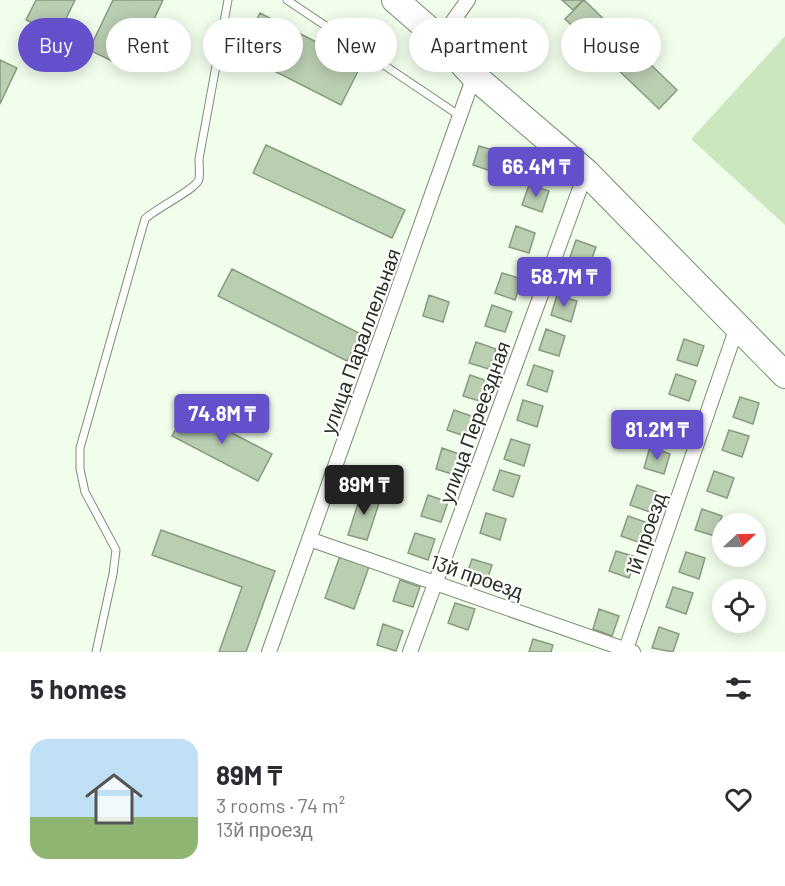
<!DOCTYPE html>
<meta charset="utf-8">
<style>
:root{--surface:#fff;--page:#f7f7f7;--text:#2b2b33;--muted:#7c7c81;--line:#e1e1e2;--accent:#6450ca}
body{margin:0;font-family:Barlow,sans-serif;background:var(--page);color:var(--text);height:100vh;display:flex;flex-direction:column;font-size:22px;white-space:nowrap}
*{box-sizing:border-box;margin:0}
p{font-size:20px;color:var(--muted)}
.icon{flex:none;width:33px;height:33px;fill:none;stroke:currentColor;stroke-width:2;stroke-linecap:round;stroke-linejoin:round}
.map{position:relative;height:652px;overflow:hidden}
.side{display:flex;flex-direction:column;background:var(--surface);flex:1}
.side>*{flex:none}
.banner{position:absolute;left:18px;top:18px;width:750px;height:54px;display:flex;gap:12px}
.needle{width:39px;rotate:68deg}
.controls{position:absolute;left:712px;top:513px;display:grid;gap:12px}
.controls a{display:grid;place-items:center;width:54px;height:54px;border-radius:50%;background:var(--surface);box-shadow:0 3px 15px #0003;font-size:30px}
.price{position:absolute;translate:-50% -51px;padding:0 14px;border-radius:6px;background:var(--accent);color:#fff;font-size:20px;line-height:39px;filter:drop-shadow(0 2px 3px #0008)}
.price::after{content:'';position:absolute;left:50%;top:36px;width:18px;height:14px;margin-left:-9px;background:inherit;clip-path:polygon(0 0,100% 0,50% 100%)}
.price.on{background:#222;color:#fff}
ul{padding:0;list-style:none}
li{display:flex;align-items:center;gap:18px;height:150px;padding:0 30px}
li+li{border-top:2px solid var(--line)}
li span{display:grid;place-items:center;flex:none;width:168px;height:120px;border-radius:18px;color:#555}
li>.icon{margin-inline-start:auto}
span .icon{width:72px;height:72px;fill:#fffc;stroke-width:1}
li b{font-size:26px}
h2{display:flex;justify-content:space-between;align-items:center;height:72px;padding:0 30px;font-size:26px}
.tag{padding:0 21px;border-radius:27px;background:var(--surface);box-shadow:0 3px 15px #0003;font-size:21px;line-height:54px}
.tag.on{background:var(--accent);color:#fff}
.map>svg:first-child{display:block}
</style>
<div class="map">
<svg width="785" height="652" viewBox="0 0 785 652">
<rect width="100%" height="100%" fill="#f1feec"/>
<path fill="#cce7c0" d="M785,36V225L691,139Z"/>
<path fill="#baceb2" stroke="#889b80" stroke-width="1.5" d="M36,0H75L58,35L26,20Z
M113,0H163L150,28L160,33L147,61L137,56L131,70L89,50Z
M562,0H583L573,10Z
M584,0L677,90L659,109L565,19Z
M260,13L361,65L341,105L239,53Z
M0,60L17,68L0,104Z
M266,145L405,210L392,238L253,173Z
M479,146L500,152L494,172L473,165Z
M529,185L549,191L542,212L522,205Z
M516,226L535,233L529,253L509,247Z
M576,240L596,247L589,267L569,260Z
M232,269L361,334L347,361L218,296Z
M502,273L522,279L515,300L495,293Z
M429,295L449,302L443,322L423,316Z
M557,295L577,301L571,322L551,315Z
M492,305L512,312L505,332L485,326Z
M546,329L565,336L559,356L539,350Z
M684,339L704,346L697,366L677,360Z
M476,342L496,349L489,369L469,363Z
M534,365L553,371L547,392L527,385Z
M676,374L696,381L689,401L669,394Z
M470,375L490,382L483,402L463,396Z
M740,397L759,403L753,424L733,417Z
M523,400L543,406L537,427L517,420Z
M187,409L272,454L258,481L172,436Z
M454,410L474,417L467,437L447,430Z
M659,419L679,426L672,446L652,440Z
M729,430L749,436L742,457L722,450Z
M511,439L530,445L524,466L504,459Z
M650,447L670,454L664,474L644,468Z
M442,448L462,455L455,475L436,469Z
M500,470L520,476L513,497L493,490Z
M714,471L734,478L727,498L707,491Z
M637,485L657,492L650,512L630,505Z
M362,491L381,497L367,540L348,535Z
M428,495L448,502L441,522L421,516Z
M702,509L722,516L715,536L695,530Z
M486,513L506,519L500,540L480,533Z
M628,516L648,523L641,543L621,536Z
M161,530L275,571L246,652H219L242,587L152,555Z
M415,533L435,539L428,560L408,553Z
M616,551L636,557L629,578L609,571Z
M686,552L705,558L699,579L679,572Z
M341,553L370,564L354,609L325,598Z
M472,559L492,565L485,586L465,579Z
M400,580L420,587L413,607L393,601Z
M673,587L693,593L686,614L666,607Z
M455,603L475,609L468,630L448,623Z
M599,609L619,616L612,636L593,629Z
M383,624L403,631L396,651L377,645Z
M659,627L679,634L673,652L652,648Z
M533,639L553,645L551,652H529Z"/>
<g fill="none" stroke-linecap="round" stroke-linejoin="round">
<g stroke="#7a8d72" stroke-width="9">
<path id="lane" d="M287,0L460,116
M96,652L113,574L116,550L85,492L80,469V448L145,219C156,208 197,189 199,179C200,173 199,165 199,159L228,0"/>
</g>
<g stroke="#7a8d72" stroke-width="16">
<path id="street" d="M440,39L468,0
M309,539L633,652
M269,652L474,76
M410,652L586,172
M625,652L737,327"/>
</g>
<g stroke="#7a8d72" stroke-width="28">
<path id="highway" d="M395,0L440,39L474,76L586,172L785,375"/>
</g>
<use href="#lane" stroke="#fff" stroke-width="7"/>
<use href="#street" stroke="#fff" stroke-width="14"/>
<use href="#highway" stroke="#fff" stroke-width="26"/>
</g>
<g text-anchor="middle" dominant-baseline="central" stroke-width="4.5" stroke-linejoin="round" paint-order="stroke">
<g font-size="20" fill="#283024" stroke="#fff">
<text transform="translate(360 341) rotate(-70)">улица Параллельная</text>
<text transform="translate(474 422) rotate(-70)">улица Переездная</text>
<text transform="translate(645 534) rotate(-71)">1й проезд</text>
<text transform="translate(477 576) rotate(19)">13й проезд</text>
</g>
</g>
</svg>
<div class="controls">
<a><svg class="needle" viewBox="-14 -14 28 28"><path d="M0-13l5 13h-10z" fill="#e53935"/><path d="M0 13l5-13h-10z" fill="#7c7c81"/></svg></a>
<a><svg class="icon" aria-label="locate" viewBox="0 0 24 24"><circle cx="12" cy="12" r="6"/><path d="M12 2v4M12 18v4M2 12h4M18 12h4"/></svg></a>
</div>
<b class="price" style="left:536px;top:198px">66.4M ₸</b>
<b class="price" style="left:564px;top:308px">58.7M ₸</b>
<b class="price" style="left:222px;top:445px">74.8M ₸</b>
<b class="price" style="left:657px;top:461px">81.2M ₸</b>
<b class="price on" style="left:364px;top:516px">89M ₸</b>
<div class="banner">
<a class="tag on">Buy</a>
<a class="tag">Rent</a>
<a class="tag">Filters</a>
<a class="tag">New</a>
<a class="tag">Apartment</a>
<a class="tag">House</a>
</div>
</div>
<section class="side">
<h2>5 homes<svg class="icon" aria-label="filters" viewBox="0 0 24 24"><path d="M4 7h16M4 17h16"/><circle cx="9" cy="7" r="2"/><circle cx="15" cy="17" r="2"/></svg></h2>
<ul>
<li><span style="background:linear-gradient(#bfe0f5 65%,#8fb573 0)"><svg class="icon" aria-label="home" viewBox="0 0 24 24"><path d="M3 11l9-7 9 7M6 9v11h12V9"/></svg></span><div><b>89M ₸</b><p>3 rooms · 74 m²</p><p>13й проезд</p></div><svg class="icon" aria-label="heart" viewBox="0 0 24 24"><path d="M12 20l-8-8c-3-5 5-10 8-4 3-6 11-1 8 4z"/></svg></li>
</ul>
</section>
